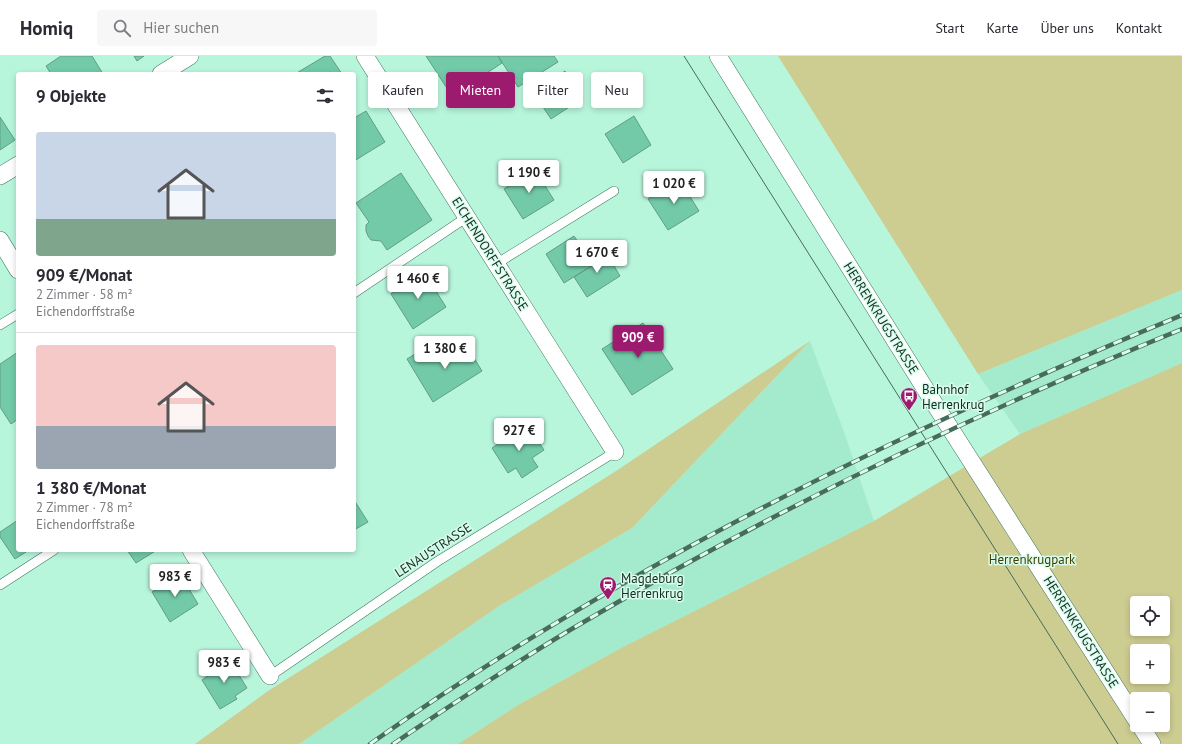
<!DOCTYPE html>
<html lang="de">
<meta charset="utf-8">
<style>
:root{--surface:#fff;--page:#f7f7f7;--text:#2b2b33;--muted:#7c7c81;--line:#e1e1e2;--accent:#9c1b6f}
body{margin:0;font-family:"PT Sans",sans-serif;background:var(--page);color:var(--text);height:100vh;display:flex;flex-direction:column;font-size:15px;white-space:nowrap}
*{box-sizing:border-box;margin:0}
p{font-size:13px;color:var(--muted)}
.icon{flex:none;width:22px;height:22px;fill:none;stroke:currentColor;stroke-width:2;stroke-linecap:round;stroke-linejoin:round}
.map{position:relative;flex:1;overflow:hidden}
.panel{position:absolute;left:16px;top:16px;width:340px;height:480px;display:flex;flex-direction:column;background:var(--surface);border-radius:4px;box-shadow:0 2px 6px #0003}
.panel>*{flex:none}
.hud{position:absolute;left:368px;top:16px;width:380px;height:36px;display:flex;gap:8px}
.fabs{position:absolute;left:1130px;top:540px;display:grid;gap:8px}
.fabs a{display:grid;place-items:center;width:40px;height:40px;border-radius:4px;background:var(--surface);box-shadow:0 2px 6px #0003;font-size:20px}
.price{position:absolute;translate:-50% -34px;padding:0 9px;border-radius:4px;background:#fff;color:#222;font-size:13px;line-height:26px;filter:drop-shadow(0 1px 2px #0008)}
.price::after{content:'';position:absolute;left:50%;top:24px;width:12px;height:9px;margin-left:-6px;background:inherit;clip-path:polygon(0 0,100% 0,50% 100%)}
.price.on{background:var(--accent);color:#fff}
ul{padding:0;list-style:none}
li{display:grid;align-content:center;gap:8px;height:212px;padding:0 20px}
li+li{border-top:1px solid var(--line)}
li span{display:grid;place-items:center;height:124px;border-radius:4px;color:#555}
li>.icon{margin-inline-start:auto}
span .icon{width:72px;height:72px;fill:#fffc;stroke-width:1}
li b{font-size:17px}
h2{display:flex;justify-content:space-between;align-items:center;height:48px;padding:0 20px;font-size:17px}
.pill{padding:0 14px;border-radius:4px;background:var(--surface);box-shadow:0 2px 6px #0003;font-size:14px;line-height:36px}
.pill.on{background:var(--accent);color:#fff}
header{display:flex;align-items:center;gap:24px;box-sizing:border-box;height:56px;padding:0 20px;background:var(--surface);border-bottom:1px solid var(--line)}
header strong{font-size:19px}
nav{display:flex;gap:22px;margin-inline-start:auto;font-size:14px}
.search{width:280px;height:36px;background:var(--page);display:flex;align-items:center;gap:10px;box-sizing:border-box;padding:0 14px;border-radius:4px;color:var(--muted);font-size:15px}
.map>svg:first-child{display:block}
</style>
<header>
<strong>Homiq</strong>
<div class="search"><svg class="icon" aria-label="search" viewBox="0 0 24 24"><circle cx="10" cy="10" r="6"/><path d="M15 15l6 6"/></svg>Hier suchen</div>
<nav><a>Start</a><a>Karte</a><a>Über uns</a><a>Kontakt</a></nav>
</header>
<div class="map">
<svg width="1182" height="688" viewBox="0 0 1182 688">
<rect width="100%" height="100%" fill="#b8f6dc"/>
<path fill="#a4eacd" d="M1182,234V307L1020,378L978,318Z
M810,285L844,376L874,465L623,591L518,649L458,688H299L499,550L632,472Z"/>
<path fill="#cdcc91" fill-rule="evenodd" d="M778,0H1182V234L978,318Z
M810,285L632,472L499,550L299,688H195L268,635L616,415Z
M1182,307V688H458L518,649L623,591L874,465L1020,378ZM1137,547H1163V573H1137ZM1137,595H1163V621H1137ZM1137,643H1163V669H1137Z"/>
<path fill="#72caa8" stroke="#629d85" d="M61,0H92L103,18H51L46,10Z
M134,0H144L137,5Z
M325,0H330L342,18H295Z
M426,0H498L502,7L452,40Z
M498,0H554L558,6L518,31Z
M565,15L583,42L551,63L533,36Z
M366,55L385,86L354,105V62Z
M634,60L651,89L623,107L605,78Z
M0,61L15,84L0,94Z
M535,114L554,144L523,163L504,133Z
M401,117L432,164L387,194L381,185L371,184L368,180L366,175V169L369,166L356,147Z
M679,123L699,155L668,174L648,143Z
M574,180L593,209L564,227L546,198Z
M604,193L620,220L587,241L574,221L593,209L589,203Z
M424,216L446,251L413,273L391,238Z
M643,267L673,313L632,339L602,293Z
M463,284L482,315L433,346L407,303L425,292L432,303Z
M18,296V363L11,368L0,351V308Z
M527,369L544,394L532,402L538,411L522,422L516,412L508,417L492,392Z
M354,444L368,466L354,474Z
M18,464V494H29L15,503L0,481V476Z
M127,494H157L136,507Z
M180,518L198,548L170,566L152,536Z
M228,602L247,632L235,640L237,643L220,653L202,624L214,616L212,612Z"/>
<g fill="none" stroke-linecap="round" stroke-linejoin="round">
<g stroke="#3e7862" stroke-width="10">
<path id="service" d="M496,208L614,135
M354,237L467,161
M0,269L18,258
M0,529L54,494
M270,620L438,505L615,396"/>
</g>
<g stroke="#3e7862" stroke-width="18">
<path id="minor" d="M365,0L615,396
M718,0L934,347L1137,665
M161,18L190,0
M0,120L18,109
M0,184L18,214
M191,494L270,620
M1140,669L1152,688"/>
</g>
<use href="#service" stroke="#fff" stroke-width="9"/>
<use href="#minor" stroke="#fff" stroke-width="17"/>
<path stroke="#476b5c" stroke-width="1" d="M684,0L1118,688"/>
<g stroke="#476b5c" stroke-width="4.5">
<path id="rail" d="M370,688C621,511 899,376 1182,259
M393,688C451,649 510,610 570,574C766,458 971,359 1182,273"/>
</g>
<use href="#rail" stroke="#d9fded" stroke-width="3" stroke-dasharray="9" stroke-linecap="butt"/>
</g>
<defs>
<g id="bus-pin" transform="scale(0.9)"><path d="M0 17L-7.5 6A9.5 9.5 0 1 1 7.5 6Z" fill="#9c1b6f" stroke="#d9fded"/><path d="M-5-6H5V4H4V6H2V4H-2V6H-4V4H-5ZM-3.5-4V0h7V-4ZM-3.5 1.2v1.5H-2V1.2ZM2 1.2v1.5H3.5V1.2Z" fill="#fff"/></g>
<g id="station-pin" transform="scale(0.9)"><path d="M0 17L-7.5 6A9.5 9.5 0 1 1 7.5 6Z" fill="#9c1b6f" stroke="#d9fded"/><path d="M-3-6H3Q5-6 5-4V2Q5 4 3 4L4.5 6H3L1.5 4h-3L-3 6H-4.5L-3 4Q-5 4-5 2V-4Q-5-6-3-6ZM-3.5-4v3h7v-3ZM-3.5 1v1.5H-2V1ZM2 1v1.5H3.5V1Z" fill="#fff"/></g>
</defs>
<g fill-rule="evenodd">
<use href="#bus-pin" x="909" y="340"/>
<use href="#station-pin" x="608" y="529"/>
</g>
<g text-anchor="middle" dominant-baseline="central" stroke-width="3" stroke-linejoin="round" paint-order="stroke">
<g font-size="13" fill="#142c23" stroke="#d9fded">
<text transform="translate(490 198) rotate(58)">EICHENDORFFSTRASSE</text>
<text transform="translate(881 262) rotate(58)">HERRENKRUGSTRASSE</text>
<text transform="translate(433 494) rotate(-33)">LENAUSTRASSE</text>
<text transform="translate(1081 576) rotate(58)">HERRENKRUGSTRASSE</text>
</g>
<g font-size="13" fill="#142c23" stroke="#d9fded" text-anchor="start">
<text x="922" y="333">Bahnhof<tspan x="922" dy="15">Herrenkrug</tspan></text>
<text x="621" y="522">Magdeburg<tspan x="621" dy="15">Herrenkrug</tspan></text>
</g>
<g font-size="13" fill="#403e00" stroke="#d9fded">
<text x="1032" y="503">Herrenkrugpark</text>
</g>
</g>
</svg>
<div class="fabs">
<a><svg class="icon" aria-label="locate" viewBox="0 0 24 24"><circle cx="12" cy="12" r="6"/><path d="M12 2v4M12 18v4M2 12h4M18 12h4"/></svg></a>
<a>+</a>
<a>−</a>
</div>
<b class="price" style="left:529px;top:138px">1 190 €</b>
<b class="price" style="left:674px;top:149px">1 020 €</b>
<b class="price" style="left:597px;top:218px">1 670 €</b>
<b class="price" style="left:418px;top:244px">1 460 €</b>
<b class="price on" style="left:638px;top:303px">909 €</b>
<b class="price" style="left:445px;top:314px">1 380 €</b>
<b class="price" style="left:519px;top:396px">927 €</b>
<b class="price" style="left:175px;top:542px">983 €</b>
<b class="price" style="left:224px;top:628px">983 €</b>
<div class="hud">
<a class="pill">Kaufen</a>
<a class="pill on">Mieten</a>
<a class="pill">Filter</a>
<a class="pill">Neu</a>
</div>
<section class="panel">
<h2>9 Objekte<svg class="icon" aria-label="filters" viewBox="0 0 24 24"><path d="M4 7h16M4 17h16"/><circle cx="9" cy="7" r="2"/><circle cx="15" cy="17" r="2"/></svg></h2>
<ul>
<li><span style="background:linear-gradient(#c9d6e8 70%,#7fa58c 0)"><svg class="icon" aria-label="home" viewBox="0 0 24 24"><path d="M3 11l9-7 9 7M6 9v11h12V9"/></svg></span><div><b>909 €/Monat</b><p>2 Zimmer · 58 m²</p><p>Eichendorffstraße</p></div></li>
<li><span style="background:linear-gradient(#f6c9c9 65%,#9aa5b1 0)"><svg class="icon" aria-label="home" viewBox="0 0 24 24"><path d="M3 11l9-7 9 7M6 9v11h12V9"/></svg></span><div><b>1 380 €/Monat</b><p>2 Zimmer · 78 m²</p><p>Eichendorffstraße</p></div></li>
</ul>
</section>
</div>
